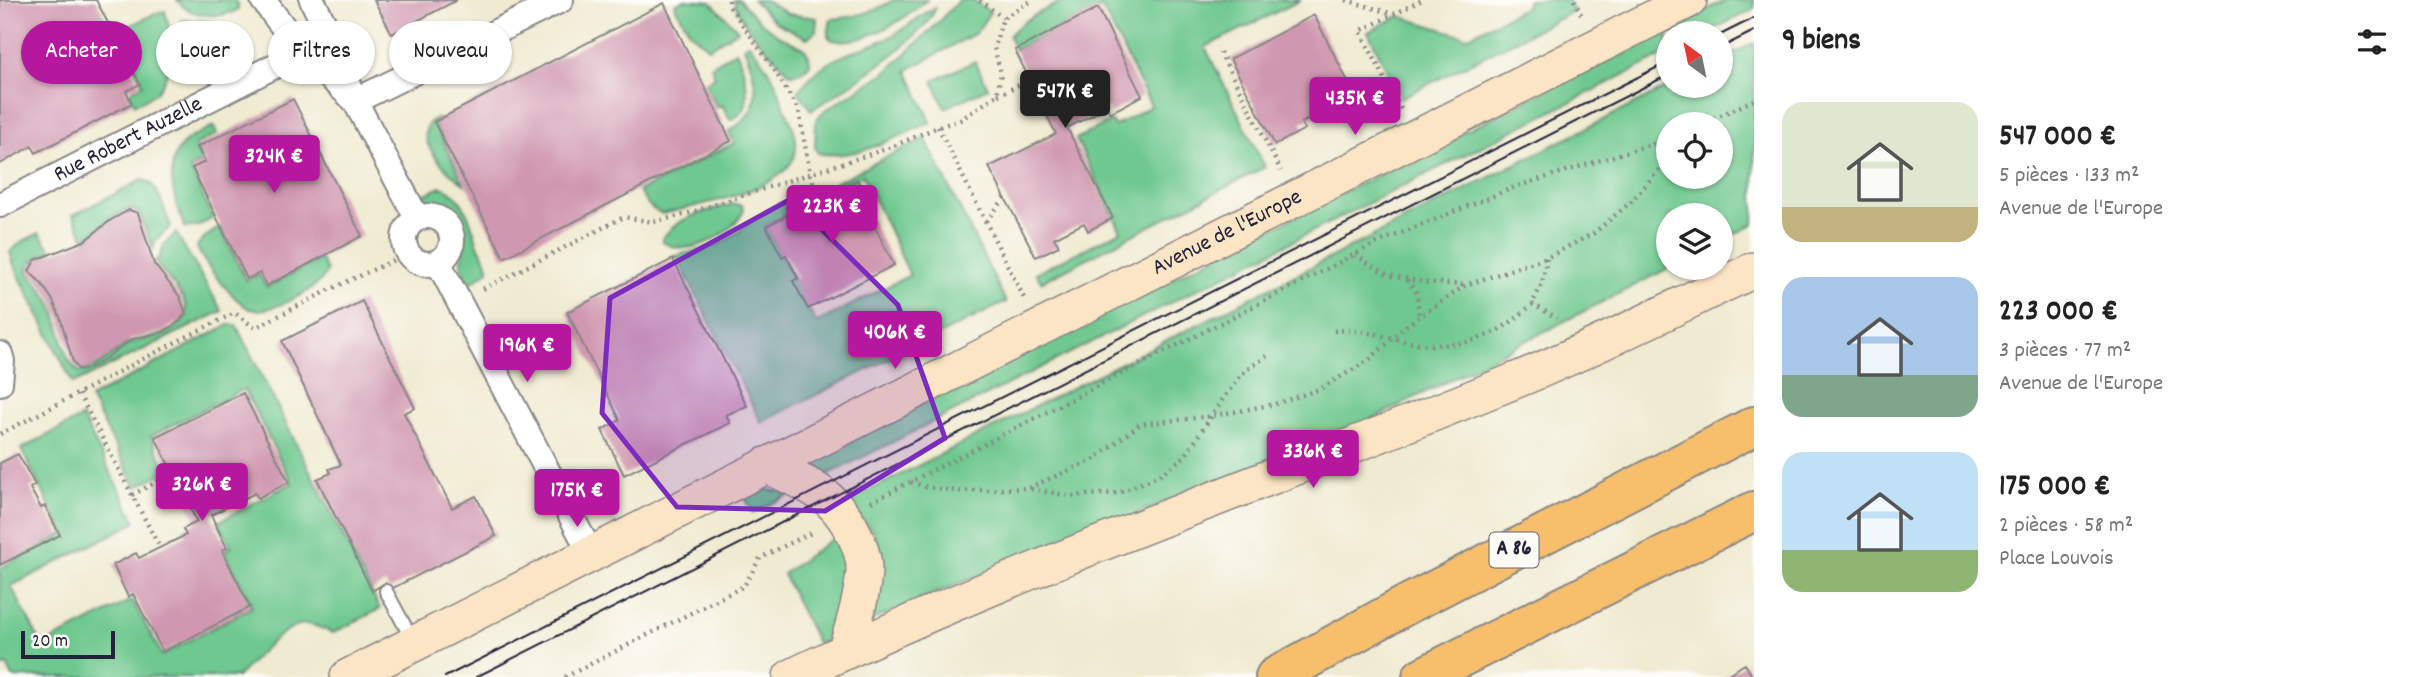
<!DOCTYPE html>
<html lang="fr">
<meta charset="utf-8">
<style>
:root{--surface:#fff;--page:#f2f2f2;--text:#222;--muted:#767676;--accent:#b5179e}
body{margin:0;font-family:Dekko,sans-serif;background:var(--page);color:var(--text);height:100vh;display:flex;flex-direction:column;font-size:26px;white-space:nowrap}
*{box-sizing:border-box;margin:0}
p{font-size:23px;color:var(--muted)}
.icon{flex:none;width:38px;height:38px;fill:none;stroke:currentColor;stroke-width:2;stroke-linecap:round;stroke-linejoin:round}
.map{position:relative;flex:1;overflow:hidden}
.side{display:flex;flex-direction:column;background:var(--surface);width:665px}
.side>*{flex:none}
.banner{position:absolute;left:21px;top:21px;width:665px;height:63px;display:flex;gap:14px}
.needle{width:46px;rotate:327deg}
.fabs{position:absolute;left:1656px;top:21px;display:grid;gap:14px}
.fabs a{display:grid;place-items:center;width:77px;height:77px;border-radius:50%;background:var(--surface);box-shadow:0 2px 5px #0004;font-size:35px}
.scale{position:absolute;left:21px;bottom:18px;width:94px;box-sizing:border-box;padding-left:7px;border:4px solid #22223b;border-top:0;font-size:19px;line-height:24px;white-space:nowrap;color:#22223b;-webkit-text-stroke:5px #fdfcf7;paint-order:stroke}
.price{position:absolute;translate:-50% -60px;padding:0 16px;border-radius:7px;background:var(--accent);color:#fff;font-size:23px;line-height:46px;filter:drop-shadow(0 2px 4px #0008)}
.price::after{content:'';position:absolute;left:50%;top:42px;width:21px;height:16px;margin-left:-10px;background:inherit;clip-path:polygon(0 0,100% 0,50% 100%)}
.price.on{background:#222;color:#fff}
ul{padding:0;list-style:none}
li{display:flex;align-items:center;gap:21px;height:175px;padding:0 28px}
li span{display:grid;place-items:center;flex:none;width:196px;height:140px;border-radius:21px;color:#555}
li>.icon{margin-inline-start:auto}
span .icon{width:84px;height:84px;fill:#fffc;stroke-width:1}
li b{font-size:30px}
h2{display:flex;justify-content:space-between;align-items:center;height:84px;padding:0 28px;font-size:30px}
.chip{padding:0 24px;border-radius:32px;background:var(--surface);box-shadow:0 2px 5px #0004;font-size:24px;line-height:63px}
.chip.on{background:var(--accent);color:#fff}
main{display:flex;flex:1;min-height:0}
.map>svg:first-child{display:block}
</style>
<main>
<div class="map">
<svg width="1754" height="677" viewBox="0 0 1754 677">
<rect width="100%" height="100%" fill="#fdfcf7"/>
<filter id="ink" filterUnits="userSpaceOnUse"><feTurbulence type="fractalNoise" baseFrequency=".0143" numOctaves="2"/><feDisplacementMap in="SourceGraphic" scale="14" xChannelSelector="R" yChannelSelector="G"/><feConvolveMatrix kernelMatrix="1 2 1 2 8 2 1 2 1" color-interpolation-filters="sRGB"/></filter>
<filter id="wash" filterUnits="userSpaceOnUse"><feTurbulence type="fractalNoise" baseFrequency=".00686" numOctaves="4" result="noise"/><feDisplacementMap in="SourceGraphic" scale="28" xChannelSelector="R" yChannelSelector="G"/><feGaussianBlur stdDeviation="1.57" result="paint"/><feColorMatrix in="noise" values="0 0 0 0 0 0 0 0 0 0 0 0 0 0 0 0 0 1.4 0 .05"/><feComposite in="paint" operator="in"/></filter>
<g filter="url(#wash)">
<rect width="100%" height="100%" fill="#efead0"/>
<path fill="#6ec88f" stroke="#487565" stroke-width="2" fill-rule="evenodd" d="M177,0H234L238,5V10C219,18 190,18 177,0Z
M685,0L711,2L738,30L709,48L690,32L675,6L676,3Z
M734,0H739L760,22L781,37L804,48L809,56L810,64C804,71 800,74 790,74C773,55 739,25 734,0Z
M753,0H765L788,14L817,18L816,31L807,38L775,22Z
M893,0H927C902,21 866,45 832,40L828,36L831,19C854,17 874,13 893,0Z
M959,0H973L990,12L976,33L907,70L931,122C897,136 857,161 818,153L815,148L816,120L824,111L886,72L929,32Z
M1065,0H1301L1205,47L1265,167L1041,282L1036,273L1121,231L1076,139L1111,121L1115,126L1151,106L1102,7L1015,50L1009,36C1025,17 1044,11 1065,0Z
M1528,0H1568L1574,11L1401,98L1368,32L1399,16L1467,37L1524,8Z
M1726,0H1754V9L1706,33H1668V53L823,477L806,465L807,462Z
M935,8C930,35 836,95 811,110L798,91C831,51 848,57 890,37C906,29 919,15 935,8Z
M165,11C172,36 176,72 155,93C150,97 141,101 135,104L129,93L143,84L117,32L154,14Z
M182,20C192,21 207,19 215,23C219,25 225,32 227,35C243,58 210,74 190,74L181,59Z
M749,43C757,54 767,66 773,78C778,86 779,95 783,103C789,119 800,136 795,154C784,193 697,204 663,214C650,210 645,201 639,191L734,143L729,131C765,111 758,81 744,47Z
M1754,43V224L1720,242V215H1668L1669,268L1353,429L980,575L867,622L879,574L874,534L848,501L1670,86H1720V60ZM1668,124H1720V177H1668Z
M736,51C743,63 751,95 744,109C741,114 735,118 730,120L722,105L717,107L705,83L715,77L711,66Z
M975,61L988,88L945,108L933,81Z
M436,118L438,119L434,122L464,184C448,173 406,134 436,118Z
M214,126L217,134L195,145L202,161L190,168L213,218L198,226L185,228C175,205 162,162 184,143C192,135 204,131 214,126Z
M925,138L1006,302L761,422L676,256C690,252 705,250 719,244C748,232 773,189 809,203L766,226L816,323L910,275L863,175L836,188L834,183Z
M142,180C159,182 164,212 171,226L156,240L153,249L139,212L131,208L113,217L85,239L73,215Z
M441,187C464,193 472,225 478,245C482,254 489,261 488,271L468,285L461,266L465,235L458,221L431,205L423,195Z
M733,204L742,205L744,210C733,235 686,260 662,241C673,217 710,210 733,204Z
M220,227L246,280L259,275L267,287L321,259L327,271C321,289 266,317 248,308C235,301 200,260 197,246L204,238Z
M39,233L52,251C40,256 31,258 27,271C38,284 48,295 55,311C63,330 61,359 79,372C101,369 112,352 130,343C140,338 151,339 161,335C212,314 173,289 155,261L159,258L164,245L176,233L222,311L73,384L14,265L10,252L21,242Z
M228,325H236L380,609L333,633C325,630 314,624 306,624C283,623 253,662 237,677H13L7,665L0,667V568L64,534L21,449L82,417L136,522L11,586L42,645L132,600L162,655L252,607L224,551L231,547L218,522L292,483L244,389L151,436L166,471L136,487L90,398Z
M762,489L793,493L753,513L743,494Z
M840,533L850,562L840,621L826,639L818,645L783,574Z"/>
<g id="blocks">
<path fill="#d098b0" d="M0,0H96L140,84L126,91L132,103L36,153L32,146L0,164Z
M374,0H457L392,34Z
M664,3L731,141L504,258L434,122Z
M1098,8L1142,96L1110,113L1107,107L1067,128L1113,218L1088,231L1084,223L1054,238L1059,246L1036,257L989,167L1056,134L1015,50Z
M1314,15L1359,103L1325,120L1322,113L1301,123L1305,129L1275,145L1230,59Z
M293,99L362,236L267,286L260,273L247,279L192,168L205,162L197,147Z
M857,179L873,211L868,213L894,265L808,309L793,281L798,278L786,255L782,257L766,226L790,214L793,219L839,195L836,190Z
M129,210L138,213L154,264L180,297L186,314L180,321L163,332L132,339L102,361L85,370L78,369L73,362L60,317L52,299L41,283L29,271L35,260L84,241L111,220Z
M673,259L747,406L726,415L730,423L624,475L602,430L620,420L567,312Z
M362,301L415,408L404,413L452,508L476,496L496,536L389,590L385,583L372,591L317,479L331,473L329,469L341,465L282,341Z
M243,393L289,482L258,498L255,493L211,515L227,548L222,550L250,607L163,652L133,594L128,597L113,565L136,553L139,558L186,535L183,529L197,522L155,437Z
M18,454L35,485L30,488L41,508L45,506L60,535L0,565V463Z
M1745,664L1753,677H1724Z"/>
</g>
</g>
<g filter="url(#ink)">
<use href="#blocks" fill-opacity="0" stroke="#888686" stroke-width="2"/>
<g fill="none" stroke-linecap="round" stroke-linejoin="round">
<g stroke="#888686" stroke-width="16">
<path id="lane" d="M386,591L414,643"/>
</g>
<g stroke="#888686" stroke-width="28">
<g id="street">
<path d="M263,0L302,52L352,98"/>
<path d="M312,0L333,42L355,101L417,218"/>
<path d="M355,101L561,0"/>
<path id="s1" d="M0,205L302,52L333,42"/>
<circle cx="428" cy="240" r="24"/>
<path d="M438,262L591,554"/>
<path d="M0,354L2,361L0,383"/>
</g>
</g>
<g stroke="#888686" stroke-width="38">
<g id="secondary">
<path d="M766,465C786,475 811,484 828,499C844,513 859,538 863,559C868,581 852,628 846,650"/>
<path id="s2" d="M348,677L1689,0"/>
<path d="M791,677C1026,564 1273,480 1514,381C1596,348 1674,307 1754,270"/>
</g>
</g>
<g stroke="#888686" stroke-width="42">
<path id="highway" d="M1275,677L1408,604L1754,426
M1422,677L1754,511"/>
</g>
<path stroke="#888686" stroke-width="4.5" stroke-dasharray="2 5" stroke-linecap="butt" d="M729,0L730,7L772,66L799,111L810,174L822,204
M980,0L1003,18
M1346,0L1393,14
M1574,0L1583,18
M1220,52L1281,171
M998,95L1030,80
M1401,109L1360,31L1422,0
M1701,124L1754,100
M938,127L1024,298
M986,221L1005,198
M1355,255L1388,275L1423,282L1465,285
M1547,258L1542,284L1532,304L1557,318
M1407,280L1417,293L1419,316
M483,289L624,217L653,222L683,215L889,148L938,127L960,120L997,95L1001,73L994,48L1003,18L1033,0
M1334,331C1361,328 1384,337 1409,342C1458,351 1497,339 1532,304
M79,394L160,548
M0,434C79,394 155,351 235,313L255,328L329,290L407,254
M911,482L926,487L958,491L1028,488L1093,460L1140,424L1212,416L1275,404L1320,389L1369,360L1407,325L1466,285L1548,257L1594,233L1631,202L1663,165L1668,150
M1031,489L1071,496L1119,493L1160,475L1185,456L1227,393L1246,370L1267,356
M132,495L173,473
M871,502L1377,243L1515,187L1668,139
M565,677L744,586L760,558L813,532"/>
<use href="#lane" stroke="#fff" stroke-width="12"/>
<use href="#street" stroke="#fff" stroke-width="24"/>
<use href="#secondary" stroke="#fce5c4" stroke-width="35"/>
<use href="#highway" stroke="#f7bf6c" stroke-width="38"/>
<path stroke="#22223b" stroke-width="2" d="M1720,35L1754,18
M1720,48L1754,31
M445,677L1668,62
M476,677L1668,75"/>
</g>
</g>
<path fill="#7b2cbf" fill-opacity="0.2" stroke="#7b2cbf" stroke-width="5" stroke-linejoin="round" d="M791,199L898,305L945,438L825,511L677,507L602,413L610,298Z"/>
<g text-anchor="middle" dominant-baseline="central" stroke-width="5" stroke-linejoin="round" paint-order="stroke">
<rect fill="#fdfcf7" stroke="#646373" stroke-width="2" x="1489.5" y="532.5" width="49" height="35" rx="5"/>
<g font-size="21" font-weight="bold" fill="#22223b">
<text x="1514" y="550">A 86</text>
</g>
<g font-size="23" fill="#22223b" stroke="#fdfcf7">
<text stroke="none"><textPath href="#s1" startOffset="144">Rue Robert Auzelle</textPath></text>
<text stroke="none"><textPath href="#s2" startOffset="985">Avenue de l'Europe</textPath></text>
</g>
</g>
</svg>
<div class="fabs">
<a><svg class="needle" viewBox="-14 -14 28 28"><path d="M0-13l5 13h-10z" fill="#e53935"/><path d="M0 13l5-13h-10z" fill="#767676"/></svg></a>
<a><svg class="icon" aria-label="locate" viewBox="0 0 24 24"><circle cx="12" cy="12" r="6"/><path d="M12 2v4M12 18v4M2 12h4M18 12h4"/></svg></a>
<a><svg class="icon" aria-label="layers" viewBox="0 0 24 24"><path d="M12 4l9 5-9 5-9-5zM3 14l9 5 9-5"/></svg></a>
</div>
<div class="scale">20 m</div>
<b class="price on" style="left:1065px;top:130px">547K €</b>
<b class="price" style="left:1355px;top:137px">435K €</b>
<b class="price" style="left:274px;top:195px">324K €</b>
<b class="price" style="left:832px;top:245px">223K €</b>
<b class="price" style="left:895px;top:371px">406K €</b>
<b class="price" style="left:527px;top:384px">196K €</b>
<b class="price" style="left:1313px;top:490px">336K €</b>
<b class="price" style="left:202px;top:523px">326K €</b>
<b class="price" style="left:577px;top:529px">175K €</b>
<div class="banner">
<a class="chip on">Acheter</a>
<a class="chip">Louer</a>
<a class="chip">Filtres</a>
<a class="chip">Nouveau</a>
</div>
</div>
<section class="side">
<h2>9 biens<svg class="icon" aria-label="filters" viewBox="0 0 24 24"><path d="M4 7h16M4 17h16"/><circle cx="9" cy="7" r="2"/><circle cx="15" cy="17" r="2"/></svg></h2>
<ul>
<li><span style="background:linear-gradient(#dfe7d0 75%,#c2b280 0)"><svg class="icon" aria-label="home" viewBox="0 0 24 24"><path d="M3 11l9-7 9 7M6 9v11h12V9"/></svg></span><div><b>547 000 €</b><p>5 pièces · 133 m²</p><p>Avenue de l'Europe</p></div></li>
<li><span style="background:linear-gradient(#a9c7e8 70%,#7fa58c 0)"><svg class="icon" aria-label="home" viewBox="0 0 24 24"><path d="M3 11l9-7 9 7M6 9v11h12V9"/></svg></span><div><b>223 000 €</b><p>3 pièces · 77 m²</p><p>Avenue de l'Europe</p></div></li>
<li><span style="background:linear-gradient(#bfe0f5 70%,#8fb573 0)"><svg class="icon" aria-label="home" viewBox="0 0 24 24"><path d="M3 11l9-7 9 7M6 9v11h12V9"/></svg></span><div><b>175 000 €</b><p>2 pièces · 58 m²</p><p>Place Louvois</p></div></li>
</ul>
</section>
</main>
